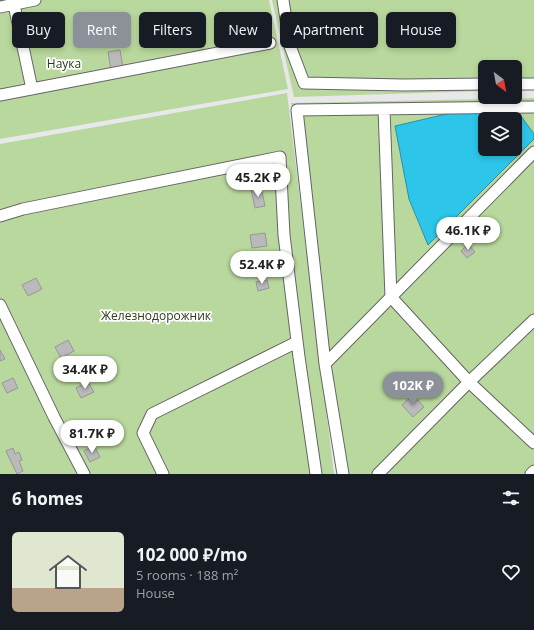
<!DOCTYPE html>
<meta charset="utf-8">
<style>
:root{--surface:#171b24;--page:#20242c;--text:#f1f3f6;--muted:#9ea1a6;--line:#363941;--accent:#8c9099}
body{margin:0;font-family:"Open Sans",sans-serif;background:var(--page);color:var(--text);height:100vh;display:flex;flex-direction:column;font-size:15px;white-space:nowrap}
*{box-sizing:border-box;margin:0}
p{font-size:13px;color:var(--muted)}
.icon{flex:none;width:22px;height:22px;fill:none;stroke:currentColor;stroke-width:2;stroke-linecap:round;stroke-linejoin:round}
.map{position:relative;height:474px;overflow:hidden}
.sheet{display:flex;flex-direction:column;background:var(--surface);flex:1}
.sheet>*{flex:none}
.banner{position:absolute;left:12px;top:12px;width:510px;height:36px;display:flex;gap:8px}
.needle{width:26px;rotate:148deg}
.fabs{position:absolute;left:478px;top:60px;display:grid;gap:8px}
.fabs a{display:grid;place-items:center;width:44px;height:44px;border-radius:6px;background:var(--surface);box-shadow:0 2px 6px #0003;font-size:20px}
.price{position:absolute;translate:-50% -34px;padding:0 9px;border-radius:14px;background:#fff;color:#222;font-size:13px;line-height:26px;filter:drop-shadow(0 1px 2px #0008)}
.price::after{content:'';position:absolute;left:50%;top:24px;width:12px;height:9px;margin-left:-6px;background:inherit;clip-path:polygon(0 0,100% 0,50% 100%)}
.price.selected{background:var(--accent);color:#fff}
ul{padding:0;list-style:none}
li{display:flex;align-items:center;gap:12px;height:100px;padding:0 12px}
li+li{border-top:1px solid var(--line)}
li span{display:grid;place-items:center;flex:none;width:112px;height:80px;border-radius:6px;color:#555}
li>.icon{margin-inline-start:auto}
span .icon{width:48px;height:48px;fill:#fffc;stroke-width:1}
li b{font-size:17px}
h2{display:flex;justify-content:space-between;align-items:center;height:48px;padding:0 12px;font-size:17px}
.pill{padding:0 14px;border-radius:6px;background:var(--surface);box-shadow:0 2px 6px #0003;font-size:14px;line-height:36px}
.pill.selected{background:var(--accent);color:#fff}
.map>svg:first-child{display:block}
</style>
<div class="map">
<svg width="534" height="474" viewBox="0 0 534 474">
<rect width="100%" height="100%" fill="#e8e8ea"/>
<path fill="#b9d89d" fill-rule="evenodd" d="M0,0H269L288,89L0,139Z
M272,0H534V89L515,90V67H485V91L294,97Z
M287,93L334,474H0V144Z
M534,98V474H345L291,103ZM485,119H515V149H485Z"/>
<path fill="#2dc6ea" stroke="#2691aa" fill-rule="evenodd" d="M468,109L518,112L534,134V139L428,245L409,199L395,126ZM485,119H515V149H485Z"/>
<path fill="#bababb" stroke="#969697" d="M45,25L49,42L34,46L30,28Z
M120,50L123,68L111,70L108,52Z
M261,187L265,206L255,208L251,189Z
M265,233L267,246L252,248L250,235Z
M468,244L475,252L467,258L461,251Z
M36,278L42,289L28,296L22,285Z
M267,280L269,288L258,291L256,282Z
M68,340L74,351L61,358L55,347Z
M0,350L5,359L0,361Z
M13,378L18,388L7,393L2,383Z
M88,382L94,392L81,398L76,388Z
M413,395L424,407L413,417L402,405Z
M94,446L100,457L90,462L84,451Z
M13,448L15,454L19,452L22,460L19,461L23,471L17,474L6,451Z"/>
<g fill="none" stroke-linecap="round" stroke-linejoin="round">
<g stroke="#646465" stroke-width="13">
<path id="street" d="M13,0L32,89
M283,0L290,46L304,83L404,85L485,84
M0,7L35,0
M515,84H534
M0,95L270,43
M384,109L391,297L469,382L534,443
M0,216L23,209L280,157L284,235L299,357L316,474
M0,305L54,417L84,474
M325,364L534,152
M163,474L143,433L152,414L297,342
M343,474L325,364L297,110L534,107
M378,474L469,382L534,320
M531,474L534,471"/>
</g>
<use href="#street" stroke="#fff" stroke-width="11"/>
</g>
<g text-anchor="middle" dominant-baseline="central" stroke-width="3.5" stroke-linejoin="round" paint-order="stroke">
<g font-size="12" fill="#2a3c17" stroke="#fff">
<text x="64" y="63">Наука</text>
<text x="156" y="315">Железнодорожник</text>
</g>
</g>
</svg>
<div class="fabs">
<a><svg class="needle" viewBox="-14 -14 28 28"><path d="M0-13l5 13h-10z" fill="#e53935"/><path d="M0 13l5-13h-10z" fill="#9ea1a6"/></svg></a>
<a><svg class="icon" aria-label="layers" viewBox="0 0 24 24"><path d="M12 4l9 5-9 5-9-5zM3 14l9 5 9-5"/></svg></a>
</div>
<b class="price" style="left:258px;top:198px">45.2K ₽</b>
<b class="price" style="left:468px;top:251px">46.1K ₽</b>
<b class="price" style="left:262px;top:285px">52.4K ₽</b>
<b class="price" style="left:85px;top:390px">34.4K ₽</b>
<b class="price selected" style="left:413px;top:406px">102K ₽</b>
<b class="price" style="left:92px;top:454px">81.7K ₽</b>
<div class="banner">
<a class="pill">Buy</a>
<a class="pill selected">Rent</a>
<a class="pill">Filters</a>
<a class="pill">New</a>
<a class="pill">Apartment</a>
<a class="pill">House</a>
</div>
</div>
<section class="sheet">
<h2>6 homes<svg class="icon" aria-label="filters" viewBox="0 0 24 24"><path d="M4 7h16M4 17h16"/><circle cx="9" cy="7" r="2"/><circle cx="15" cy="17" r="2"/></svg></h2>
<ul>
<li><span style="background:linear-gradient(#dfe7d0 70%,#b9a48a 0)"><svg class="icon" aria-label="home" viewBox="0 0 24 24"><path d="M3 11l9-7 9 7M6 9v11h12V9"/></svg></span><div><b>102 000 ₽/mo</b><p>5 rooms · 188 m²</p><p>House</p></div><svg class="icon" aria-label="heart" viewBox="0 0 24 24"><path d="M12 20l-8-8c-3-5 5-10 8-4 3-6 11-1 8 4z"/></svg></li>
</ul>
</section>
